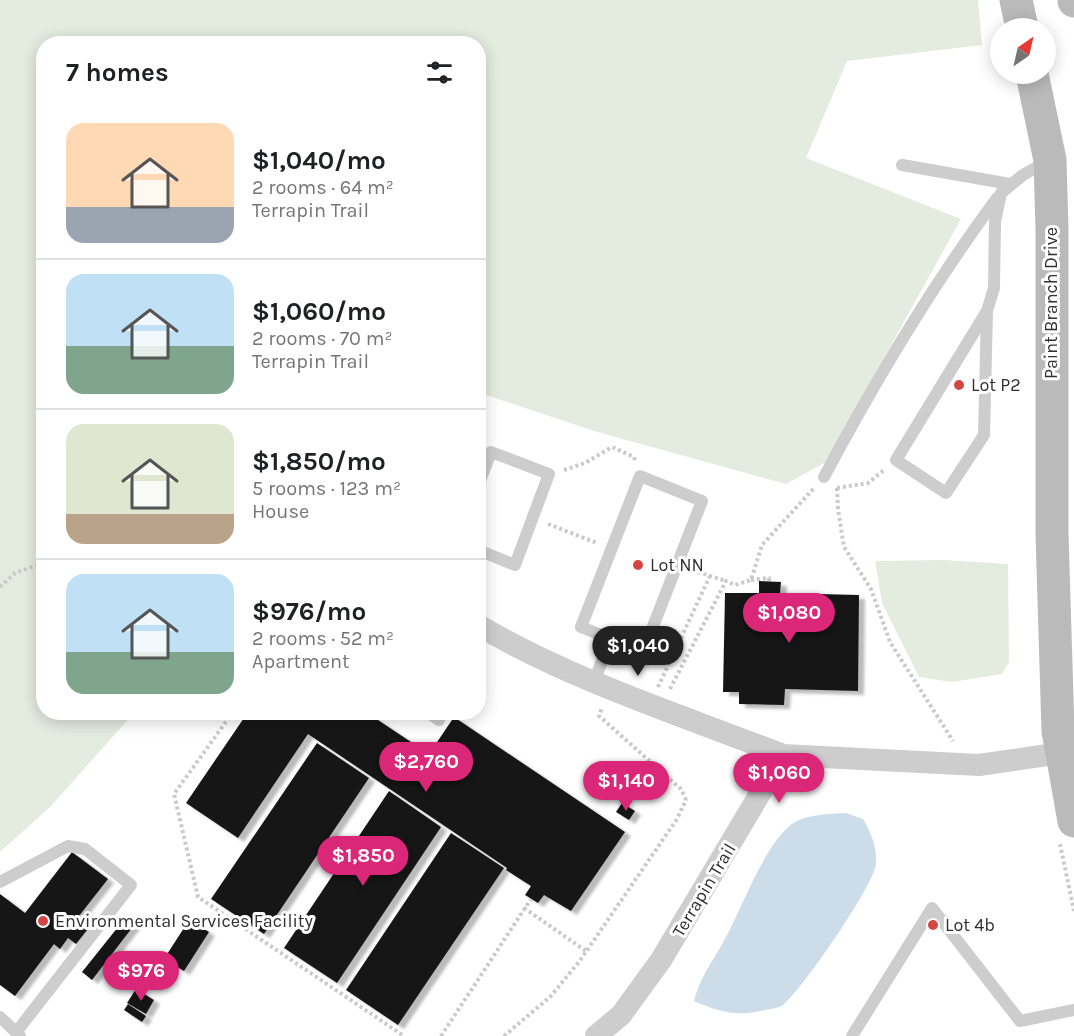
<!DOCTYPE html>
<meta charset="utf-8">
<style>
:root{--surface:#fff;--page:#f2f2f2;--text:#202124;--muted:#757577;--line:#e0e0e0;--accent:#db2777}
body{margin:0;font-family:Karla,sans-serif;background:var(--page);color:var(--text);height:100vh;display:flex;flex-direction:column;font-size:22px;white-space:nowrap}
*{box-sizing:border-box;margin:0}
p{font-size:20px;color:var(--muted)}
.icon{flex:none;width:33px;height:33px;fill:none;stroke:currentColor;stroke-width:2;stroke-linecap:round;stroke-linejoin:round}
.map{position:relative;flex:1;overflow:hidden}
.details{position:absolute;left:36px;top:36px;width:450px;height:684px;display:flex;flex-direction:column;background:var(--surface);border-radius:24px;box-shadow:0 3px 15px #0003}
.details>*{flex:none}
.needle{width:39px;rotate:34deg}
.buttons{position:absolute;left:990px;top:18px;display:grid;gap:12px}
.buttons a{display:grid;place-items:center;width:66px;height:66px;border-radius:50%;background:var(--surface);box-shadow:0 3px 15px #0003;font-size:30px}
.price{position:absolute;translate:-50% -51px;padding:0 14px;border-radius:21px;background:var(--accent);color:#fff;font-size:20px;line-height:39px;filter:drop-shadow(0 2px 3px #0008)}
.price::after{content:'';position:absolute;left:50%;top:36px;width:18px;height:14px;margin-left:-9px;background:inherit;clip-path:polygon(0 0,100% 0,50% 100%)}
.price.selected{background:#222;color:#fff}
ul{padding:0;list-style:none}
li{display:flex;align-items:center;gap:18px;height:150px;padding:0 30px}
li+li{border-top:2px solid var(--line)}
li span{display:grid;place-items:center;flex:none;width:168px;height:120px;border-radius:18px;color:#555}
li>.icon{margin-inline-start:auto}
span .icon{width:72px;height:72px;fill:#fffc;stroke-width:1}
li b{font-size:26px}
h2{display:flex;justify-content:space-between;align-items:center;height:72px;padding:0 30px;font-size:26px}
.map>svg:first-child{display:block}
</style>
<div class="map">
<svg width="1074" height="1036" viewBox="0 0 1074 1036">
<defs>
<filter id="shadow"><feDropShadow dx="6" dy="4" stdDeviation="1.5" flood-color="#0004"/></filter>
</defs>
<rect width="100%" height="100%" fill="#fff"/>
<path fill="#e4ebdf" d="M0,0H978L982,45L847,61L806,158L961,219L826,462L786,484L594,431L480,393L479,395L478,44H44V712L134,713L50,807L0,852Z
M944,560L1008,564L1009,662L1002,674L952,682L919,677L882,603L875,561Z"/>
<path fill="#cddce9" d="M846,813L863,819C871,833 877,846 876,863C876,883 801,991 783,1005C778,1008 771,1009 765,1010C738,1017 719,1012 694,1001C702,972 714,961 727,935C743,905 765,844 792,824C806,814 830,814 846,813Z"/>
<path fill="#171717" filter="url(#shadow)" d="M759,581L781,582L780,593L859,595L858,691L785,689L784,705L739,704V692H723L725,593H759Z
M248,712H366L429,754L454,717L625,832L571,911L544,895L538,903L525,895L531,886L506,870L507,868L308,734L238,838L186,803Z
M317,743L369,778L264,934L211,899Z
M389,791L441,827L337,983L284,948Z
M622,803L635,811L629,820L616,812Z
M451,833L504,868L398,1025L346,990Z
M72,852L108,879L79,916L91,925L76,944L68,938L60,949L54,944L15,996L0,985V894L25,913Z
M126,917L135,924L92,980L82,972Z
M189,920L209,932L184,971L164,959Z
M136,989L154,1000L146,1014L127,1003Z
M128,1004L146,1016L142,1022L124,1010Z"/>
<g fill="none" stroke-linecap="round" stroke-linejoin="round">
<path stroke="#cacaca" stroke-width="4" stroke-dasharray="3 3" stroke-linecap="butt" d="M564,470L585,463L612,447L634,457L635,461
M837,488L868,483L884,470
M837,488L838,509L844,547L871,589L890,642L953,741
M548,524L597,543
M692,570L726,581
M751,580L769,578V581
M0,587L15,573L44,563
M658,687L710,576
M670,689L726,581L735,585L751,580L762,545L814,488
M233,712L174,794L198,897L404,1036
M1060,844L1074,911
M524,908L586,951
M441,1036L531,899
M504,1036L550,997L579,962L677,819L686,800L681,789L599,716L602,708"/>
<path stroke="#cdcdcd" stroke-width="12" d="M902,165L1010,184
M987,311L984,435L946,493L896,460L987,311L994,288L995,222L1001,193L1023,175L1046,162
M824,477C875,381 932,286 997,198
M478,486L491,452L549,474L515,565L478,550
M594,681L611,639L643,652L702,501L640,476L581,627L611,639
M427,712L439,720
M0,882L68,846L85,849L131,885L17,1031
M0,1017L20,1036
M852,1036L932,908L1020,1021L1074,1010"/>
<path stroke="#cdcdcd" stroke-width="22" d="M478,625C573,681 681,715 783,755
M596,1036L621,1015L661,960L783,755L979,765L1061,753"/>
<path stroke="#bababa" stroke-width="33" d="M1016,0L1022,28
M1074,0V1
M1032,74L1050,160L1052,229V534L1058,731L1074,821"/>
</g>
<g fill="#d44644" stroke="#fff" stroke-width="2">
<circle cx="959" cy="385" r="6"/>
<circle cx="638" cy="565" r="6"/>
<circle cx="43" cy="921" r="6"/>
<circle cx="933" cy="925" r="6"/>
</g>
<g text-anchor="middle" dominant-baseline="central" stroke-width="6" stroke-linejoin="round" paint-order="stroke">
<g font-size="18" fill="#303030" stroke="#fff">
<text transform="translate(1051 303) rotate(-90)">Paint Branch Drive</text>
<text transform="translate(704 890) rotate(-59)">Terrapin Trail</text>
</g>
<g font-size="18" fill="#303030" stroke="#fff" text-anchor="start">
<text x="971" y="385">Lot P2</text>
<text x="650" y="565">Lot NN</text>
<text x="55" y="921">Environmental Services Facility</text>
<text x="945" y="925">Lot 4b</text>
</g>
</g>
</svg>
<div class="buttons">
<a><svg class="needle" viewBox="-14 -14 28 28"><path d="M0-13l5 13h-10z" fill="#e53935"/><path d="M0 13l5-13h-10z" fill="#757577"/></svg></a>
</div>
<b class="price" style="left:789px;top:644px">$1,080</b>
<b class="price selected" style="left:638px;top:677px">$1,040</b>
<b class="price" style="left:426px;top:793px">$2,760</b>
<b class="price" style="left:779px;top:804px">$1,060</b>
<b class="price" style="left:626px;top:812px">$1,140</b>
<b class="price" style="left:363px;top:887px">$1,850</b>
<b class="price" style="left:141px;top:1002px">$976</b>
<section class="details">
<h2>7 homes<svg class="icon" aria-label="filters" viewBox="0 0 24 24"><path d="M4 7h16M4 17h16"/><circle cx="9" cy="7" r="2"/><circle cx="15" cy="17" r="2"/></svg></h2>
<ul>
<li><span style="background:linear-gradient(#ffd9b3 70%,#9aa5b1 0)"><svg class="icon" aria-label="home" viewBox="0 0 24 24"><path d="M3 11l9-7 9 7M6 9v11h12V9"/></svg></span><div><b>$1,040/mo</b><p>2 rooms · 64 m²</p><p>Terrapin Trail</p></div></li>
<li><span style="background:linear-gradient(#bfe0f5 60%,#7fa58c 0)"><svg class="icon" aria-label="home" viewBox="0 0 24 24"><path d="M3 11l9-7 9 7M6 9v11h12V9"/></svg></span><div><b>$1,060/mo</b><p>2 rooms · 70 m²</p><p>Terrapin Trail</p></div></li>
<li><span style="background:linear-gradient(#dfe7d0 75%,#b9a48a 0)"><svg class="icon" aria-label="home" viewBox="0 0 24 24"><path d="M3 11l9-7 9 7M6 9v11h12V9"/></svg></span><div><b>$1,850/mo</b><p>5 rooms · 123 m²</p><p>House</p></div></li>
<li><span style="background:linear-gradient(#bfe0f5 65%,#7fa58c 0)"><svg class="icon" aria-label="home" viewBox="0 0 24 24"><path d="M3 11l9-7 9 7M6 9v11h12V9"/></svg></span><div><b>$976/mo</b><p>2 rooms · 52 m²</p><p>Apartment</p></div></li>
</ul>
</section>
</div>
